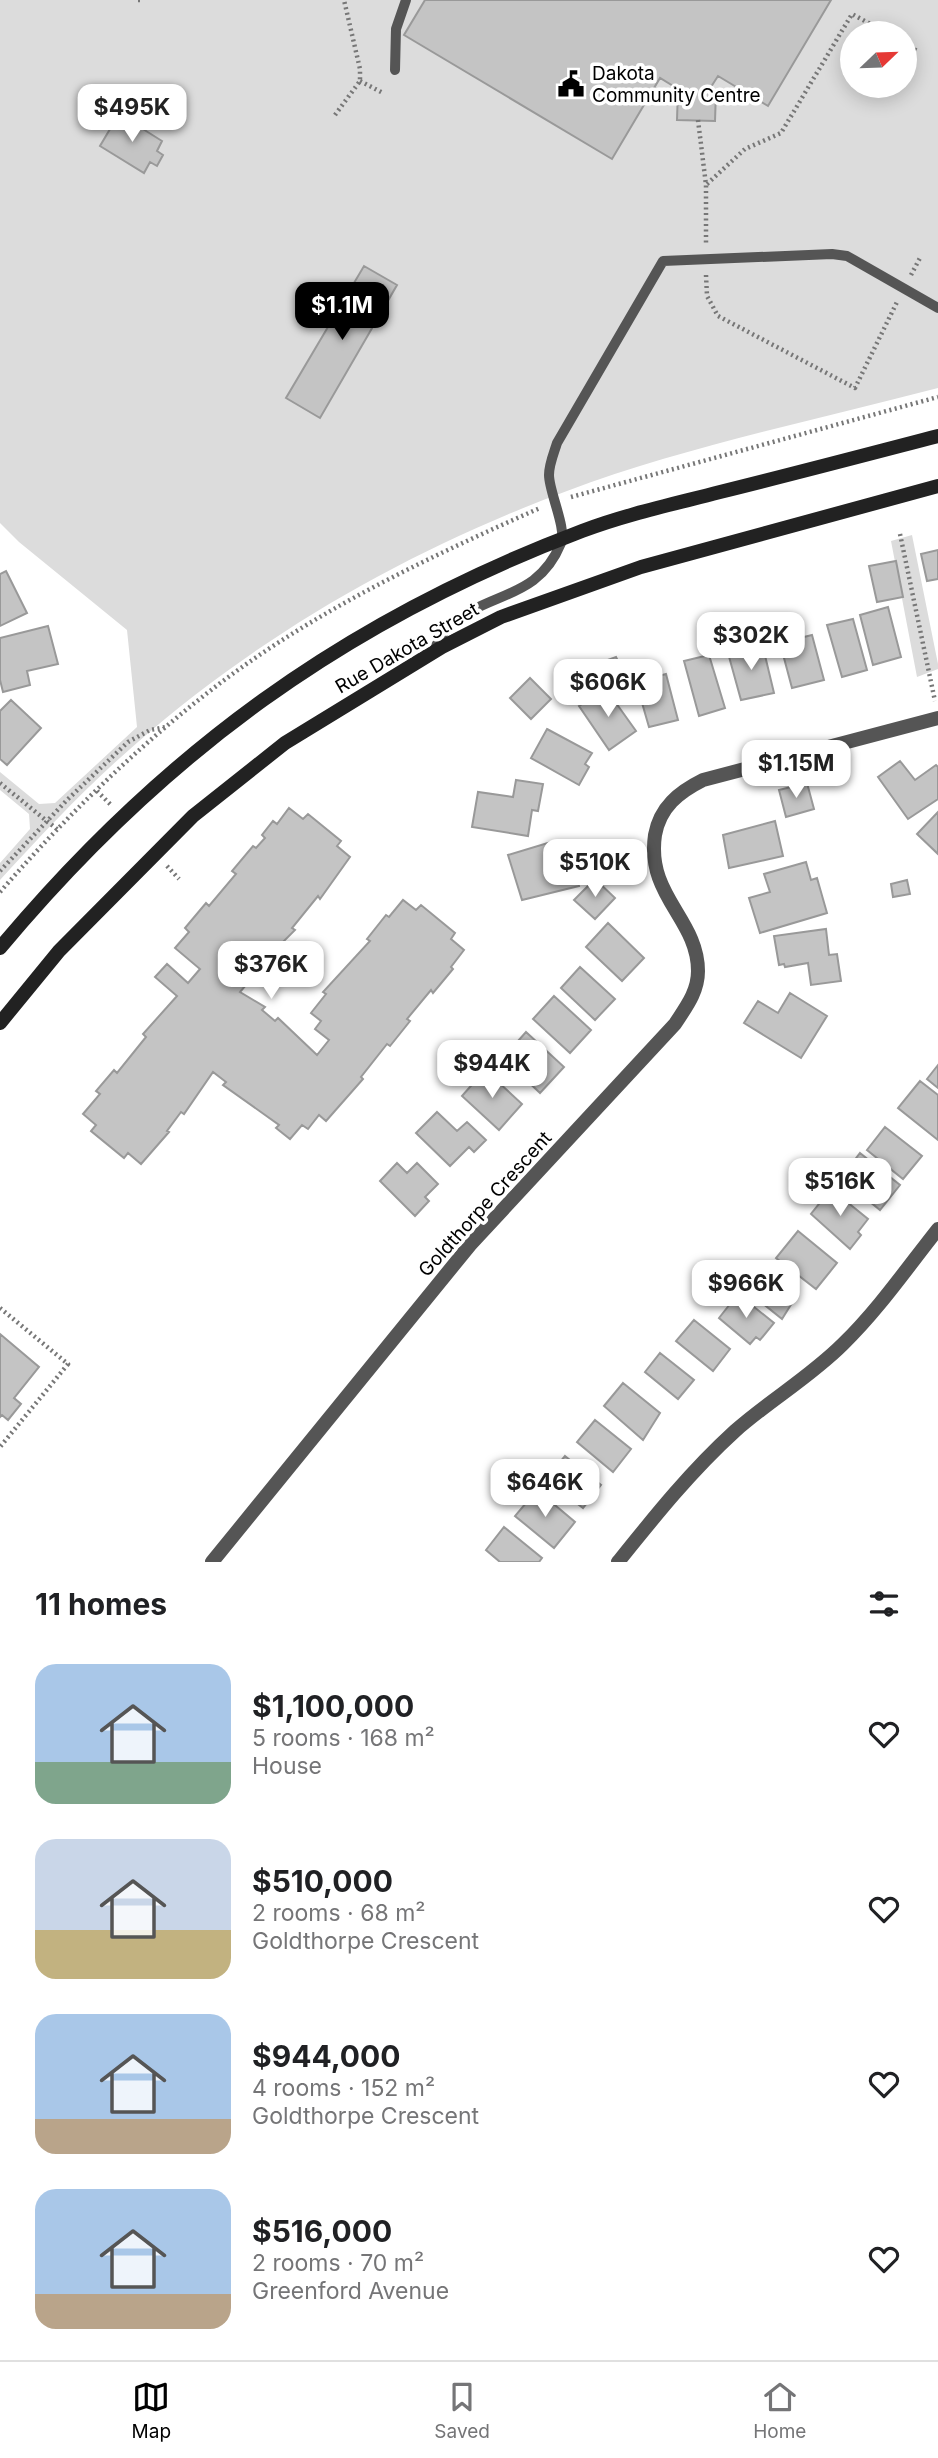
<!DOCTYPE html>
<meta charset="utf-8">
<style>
:root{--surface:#fff;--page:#f6f6f6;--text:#202124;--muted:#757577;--line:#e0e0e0;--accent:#000}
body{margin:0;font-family:Inter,sans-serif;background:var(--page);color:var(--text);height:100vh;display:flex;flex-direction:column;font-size:26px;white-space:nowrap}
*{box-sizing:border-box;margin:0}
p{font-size:23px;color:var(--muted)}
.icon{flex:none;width:38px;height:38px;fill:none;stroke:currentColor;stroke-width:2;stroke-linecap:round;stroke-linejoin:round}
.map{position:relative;height:1562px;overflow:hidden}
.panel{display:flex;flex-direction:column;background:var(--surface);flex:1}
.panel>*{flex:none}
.needle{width:46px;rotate:67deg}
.buttons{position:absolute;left:840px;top:21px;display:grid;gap:14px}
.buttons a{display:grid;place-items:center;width:77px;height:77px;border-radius:50%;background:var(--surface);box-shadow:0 4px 18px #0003;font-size:35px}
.price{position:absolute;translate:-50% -60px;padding:0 16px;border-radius:14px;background:#fff;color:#222;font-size:23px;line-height:46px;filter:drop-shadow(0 2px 4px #0008)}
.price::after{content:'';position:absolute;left:50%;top:42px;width:21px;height:16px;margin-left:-10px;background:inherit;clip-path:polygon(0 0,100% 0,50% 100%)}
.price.active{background:var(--accent);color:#fff}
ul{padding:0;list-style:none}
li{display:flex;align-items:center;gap:21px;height:175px;padding:0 35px}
li span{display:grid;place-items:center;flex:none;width:196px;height:140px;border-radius:21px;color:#555}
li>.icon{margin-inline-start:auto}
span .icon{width:84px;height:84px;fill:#fffc;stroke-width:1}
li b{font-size:30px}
h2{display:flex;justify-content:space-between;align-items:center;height:84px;padding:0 35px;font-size:30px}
.menu{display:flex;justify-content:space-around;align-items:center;height:98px;border-top:2px solid var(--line);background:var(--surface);font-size:19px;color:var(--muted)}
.menu a{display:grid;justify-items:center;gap:4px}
.menu .active{color:var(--accent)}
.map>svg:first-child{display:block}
</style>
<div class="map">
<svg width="938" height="1562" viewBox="0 0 938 1562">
<rect width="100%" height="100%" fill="#fff"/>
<path fill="#dcdcdc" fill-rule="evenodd" d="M0,0H938V388C816,420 684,447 567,491C411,549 264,632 138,742C89,784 44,832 0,880V863L30,829L29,814L0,790V772L39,804L55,803L137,727L127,630L19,542L0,523ZM852,33H905V86H852Z
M912,535L938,664V669L917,677L891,541Z"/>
<path fill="#c4c4c4" stroke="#999" stroke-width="2" d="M425,0H831L768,106L718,76L709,90L716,91L715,121L677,120L678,89L660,78L612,159L404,35Z
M119,114L162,141L157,151L163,155L157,166L150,162L144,173L100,146Z
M364,266L397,285L320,418L286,398Z
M938,550V579L927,581L921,554Z
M896,561L903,597L877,602L869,566Z
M6,571L27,613L0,626V574Z
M888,607L901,657L873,665L860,615Z
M853,619L867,670L842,677L827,625Z
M48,626L58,664L27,671L30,685L3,692L0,680V638Z
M812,635L824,680L792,688L780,643Z
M762,643L774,693L741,700L728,653Z
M709,655L725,708L699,716L684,661Z
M616,657L626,679L608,685L599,663Z
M666,674L678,720L649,727L636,682Z
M530,678L551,699L531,719L510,698Z
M606,689L636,731L609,750L579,706Z
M11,700L41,728L7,765L0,759V711Z
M547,729L592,753L585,764L589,767L579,785L531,758Z
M900,761L915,780L936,765L938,767V799L908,819L878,777Z
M516,780L543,784L538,811L532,810L528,836L472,827L478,792L513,797Z
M807,783L814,809L786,817L779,790Z
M289,808L303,819L308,814L341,841L337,846L350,857L320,899L318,896L292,928L295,930L269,956L272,959L254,982L251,979L240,992L265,1007L262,1010L275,1021L278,1018L317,1055L329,1040L315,1029L321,1021L311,1013L326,994L323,992L370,941L367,939L386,915L389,917L403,900L416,910L421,905L455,933L451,939L464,950L451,967L453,969L433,993L431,990L407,1019L410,1021L390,1046L387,1044L361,1077L363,1079L326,1121L319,1115L308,1129L302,1125L290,1139L276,1128L279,1125L223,1085L226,1082L213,1072L184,1114L181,1112L167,1131L169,1132L141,1164L128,1153L124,1158L91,1131L96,1125L83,1114L100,1094L96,1091L114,1070L117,1073L146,1037L143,1034L177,996L155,977L167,964L188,983L200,969L175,948L189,932L185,928L206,903L209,906L236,874L232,871L253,846L256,848L265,838L262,835L273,821L277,824Z
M938,812V854L917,834Z
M775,821L783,856L729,868L723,835Z
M551,842L557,862L570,858L579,886L522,900L508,855Z
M806,862L811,880L817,878L827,913L760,933L749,898L770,892L764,874Z
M595,879L615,898L595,919L574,900Z
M907,880L910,894L893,897L891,884Z
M608,923L644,958L622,981L586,947Z
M826,929L829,955L837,954L841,981L811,985L808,963L785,967L784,964L779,965L774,936Z
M580,967L615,999L595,1020L561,988Z
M790,993L827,1016L801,1058L744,1023L758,1001L778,1013Z
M554,996L591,1030L570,1053L533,1019Z
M526,1032L564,1067L540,1093L503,1058Z
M938,1065V1088L927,1079Z
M485,1070L522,1104L499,1130L462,1096Z
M920,1081L938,1095V1140L898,1108Z
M437,1112L457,1131L467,1122L486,1140L474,1152L469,1147L450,1166L416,1133Z
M885,1127L922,1156L903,1179L867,1150Z
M860,1153L900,1185L880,1210L841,1178Z
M397,1163L407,1173L417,1163L438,1184L425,1197L429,1201L415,1216L380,1181Z
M831,1189L868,1219L858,1232L861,1235L850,1249L811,1214Z
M798,1231L837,1263L816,1289L776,1258Z
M763,1268L797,1295L782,1319L746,1290Z
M738,1294L774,1323L760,1340L756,1337L750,1344L719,1318Z
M694,1320L730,1349L713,1371L676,1341Z
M0,1334L39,1367L14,1398L21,1404L8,1420L2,1415L0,1417Z
M660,1353L694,1380L678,1399L645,1372Z
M623,1383L660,1413L643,1440L604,1406Z
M595,1420L631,1449L613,1472L577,1442Z
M565,1456L601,1485L583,1508L546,1479Z
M537,1490L575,1522L554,1548L515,1516Z
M504,1527L542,1558L539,1562H500L486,1550Z"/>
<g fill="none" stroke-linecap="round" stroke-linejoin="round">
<path stroke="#777" stroke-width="4.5" stroke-dasharray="2 3.5" stroke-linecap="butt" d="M138,0H141
M905,44L919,52
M360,81L383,93
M335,115L360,81V69L344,0
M698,120L706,185V245
M707,184L745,149L781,133L852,14L887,33
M706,275L707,296L718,316L855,388L897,302
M911,275L921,256
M571,497L938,397
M900,534L935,701
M0,783L58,830
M97,791L111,805
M167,866L179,879
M0,871L67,800L128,742L150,730L166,727
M0,892C67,815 142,742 223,681C319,609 431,556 540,508
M0,1308L68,1364L0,1447"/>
<path stroke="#555" stroke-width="10" d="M395,70L396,29L406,0
M433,651C437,644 442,634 448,628C487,590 537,602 561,543C567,529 549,492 549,475C549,464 554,453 557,443L663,261L832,254L847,256L938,308"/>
<path stroke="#555" stroke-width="14" d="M212,1562L470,1245L675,1024C686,1007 698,992 698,971C698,919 646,896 655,835C660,807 679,792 703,780L938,718
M618,1562C655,1516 691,1471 735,1431C770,1400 810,1377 843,1344C878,1310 907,1268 938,1229"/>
<path stroke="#222" stroke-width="14" d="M0,948C163,753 344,621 582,531C627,514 674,504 720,492C793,474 865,455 938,436
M0,1023L59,951L193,816L285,743L442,647L501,617L641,567L938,486"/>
</g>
<defs>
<g id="civic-bare" transform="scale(2.1)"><path d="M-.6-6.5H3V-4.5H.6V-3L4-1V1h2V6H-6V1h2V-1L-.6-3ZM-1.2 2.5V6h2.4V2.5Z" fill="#000" stroke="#fff" stroke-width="2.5" paint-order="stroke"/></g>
</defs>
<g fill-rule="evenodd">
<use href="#civic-bare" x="571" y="84"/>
</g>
<g text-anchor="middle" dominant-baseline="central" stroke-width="7" stroke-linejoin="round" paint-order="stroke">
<g font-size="19" fill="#000" stroke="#fff" text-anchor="start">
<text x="592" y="73">Dakota<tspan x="592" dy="22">Community Centre</tspan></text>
</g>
<g font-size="19" fill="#000" stroke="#fff">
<text transform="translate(407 648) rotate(-30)">Rue Dakota Street</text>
<text transform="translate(485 1204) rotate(-48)">Goldthorpe Crescent</text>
</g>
</g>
</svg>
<div class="buttons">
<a><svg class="needle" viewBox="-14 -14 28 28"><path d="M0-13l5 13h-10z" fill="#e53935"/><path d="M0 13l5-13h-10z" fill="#757577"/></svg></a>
</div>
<b class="price" style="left:132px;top:144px">$495K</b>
<b class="price active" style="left:342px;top:342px">$1.1M</b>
<b class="price" style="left:751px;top:672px">$302K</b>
<b class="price" style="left:608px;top:719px">$606K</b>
<b class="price" style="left:796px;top:800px">$1.15M</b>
<b class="price" style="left:595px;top:899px">$510K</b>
<b class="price" style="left:271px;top:1001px">$376K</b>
<b class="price" style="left:492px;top:1100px">$944K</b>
<b class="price" style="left:840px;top:1218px">$516K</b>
<b class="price" style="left:746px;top:1320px">$966K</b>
<b class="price" style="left:545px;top:1519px">$646K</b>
</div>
<section class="panel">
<h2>11 homes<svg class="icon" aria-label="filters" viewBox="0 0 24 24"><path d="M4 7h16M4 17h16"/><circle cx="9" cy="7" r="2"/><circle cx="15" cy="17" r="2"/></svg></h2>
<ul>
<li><span style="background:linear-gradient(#a9c7e8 70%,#7fa58c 0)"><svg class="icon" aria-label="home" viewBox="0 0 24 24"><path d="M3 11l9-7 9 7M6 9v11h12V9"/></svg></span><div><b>$1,100,000</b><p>5 rooms · 168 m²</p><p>House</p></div><svg class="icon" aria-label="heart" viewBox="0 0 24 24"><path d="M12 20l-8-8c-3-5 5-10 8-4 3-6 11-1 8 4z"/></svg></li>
<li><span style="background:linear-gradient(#c9d6e8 65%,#c2b280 0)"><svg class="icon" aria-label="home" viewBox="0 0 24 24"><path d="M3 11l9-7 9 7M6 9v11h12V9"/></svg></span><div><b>$510,000</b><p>2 rooms · 68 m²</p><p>Goldthorpe Crescent</p></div><svg class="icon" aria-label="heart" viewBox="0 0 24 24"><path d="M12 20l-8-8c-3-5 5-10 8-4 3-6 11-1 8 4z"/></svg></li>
<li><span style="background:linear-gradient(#a9c7e8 75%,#b9a48a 0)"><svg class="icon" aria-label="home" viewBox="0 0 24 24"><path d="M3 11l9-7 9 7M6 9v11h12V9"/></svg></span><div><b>$944,000</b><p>4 rooms · 152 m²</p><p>Goldthorpe Crescent</p></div><svg class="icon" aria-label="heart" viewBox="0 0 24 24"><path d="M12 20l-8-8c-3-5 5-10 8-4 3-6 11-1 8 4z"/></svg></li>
<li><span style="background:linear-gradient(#a9c7e8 75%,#b9a48a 0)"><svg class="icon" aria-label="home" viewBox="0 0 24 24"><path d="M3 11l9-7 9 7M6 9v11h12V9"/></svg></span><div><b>$516,000</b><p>2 rooms · 70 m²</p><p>Greenford Avenue</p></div><svg class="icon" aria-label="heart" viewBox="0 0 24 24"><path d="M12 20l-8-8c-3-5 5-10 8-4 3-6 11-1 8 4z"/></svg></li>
</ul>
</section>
<nav class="menu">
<a class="active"><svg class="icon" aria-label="map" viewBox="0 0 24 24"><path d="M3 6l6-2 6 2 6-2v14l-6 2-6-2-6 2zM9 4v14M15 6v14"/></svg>Map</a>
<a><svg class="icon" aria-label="saved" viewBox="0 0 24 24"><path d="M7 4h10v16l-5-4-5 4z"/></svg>Saved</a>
<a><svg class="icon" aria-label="home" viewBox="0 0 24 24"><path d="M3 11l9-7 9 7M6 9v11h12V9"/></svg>Home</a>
</nav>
